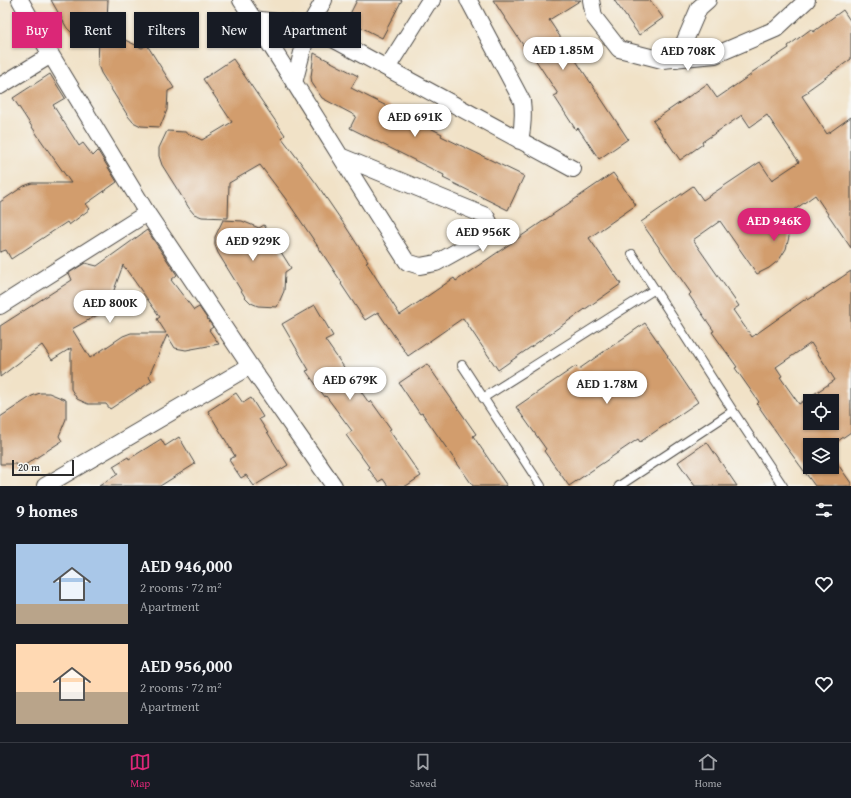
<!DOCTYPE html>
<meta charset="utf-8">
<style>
:root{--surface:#171b24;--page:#20242c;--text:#f1f3f6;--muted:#9ea1a6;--line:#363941;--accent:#db2777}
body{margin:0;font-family:"Gentium Book Plus",serif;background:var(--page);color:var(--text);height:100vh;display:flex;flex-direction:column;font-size:15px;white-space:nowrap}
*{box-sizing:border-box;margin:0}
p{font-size:13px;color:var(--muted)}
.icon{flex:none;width:22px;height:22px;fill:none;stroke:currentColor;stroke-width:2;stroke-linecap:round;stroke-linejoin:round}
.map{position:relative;height:486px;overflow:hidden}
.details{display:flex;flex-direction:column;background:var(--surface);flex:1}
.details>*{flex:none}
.hud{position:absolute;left:12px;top:12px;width:400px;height:36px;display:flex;gap:8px}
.buttons{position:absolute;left:803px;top:394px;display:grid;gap:8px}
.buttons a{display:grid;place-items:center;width:36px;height:36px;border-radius:0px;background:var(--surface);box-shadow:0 1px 3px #0004;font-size:20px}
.scale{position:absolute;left:12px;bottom:10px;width:62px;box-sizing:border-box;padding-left:4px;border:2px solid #2b2b2b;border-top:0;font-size:11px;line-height:14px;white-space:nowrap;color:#2b2b2b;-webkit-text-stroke:3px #f6f6f2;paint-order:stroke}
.price{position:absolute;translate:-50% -34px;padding:0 9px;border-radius:14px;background:#fff;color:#222;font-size:13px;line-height:26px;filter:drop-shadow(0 1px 2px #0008)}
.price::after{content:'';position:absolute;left:50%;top:24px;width:12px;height:9px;margin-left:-6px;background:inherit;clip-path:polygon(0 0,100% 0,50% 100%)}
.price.active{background:var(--accent);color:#fff}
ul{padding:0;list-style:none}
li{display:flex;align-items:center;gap:12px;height:100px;padding:0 16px}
li span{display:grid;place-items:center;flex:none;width:112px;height:80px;border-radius:0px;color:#555}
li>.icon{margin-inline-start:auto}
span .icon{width:48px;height:48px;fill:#fffc;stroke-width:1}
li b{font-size:17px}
h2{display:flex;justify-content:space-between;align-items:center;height:48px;padding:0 16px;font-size:17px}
.chip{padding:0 14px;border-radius:0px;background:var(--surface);box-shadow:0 1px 3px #0004;font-size:14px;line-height:36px}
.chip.active{background:var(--accent);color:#fff}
.dock{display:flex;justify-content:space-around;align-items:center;height:56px;border-top:1px solid var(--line);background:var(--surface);font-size:11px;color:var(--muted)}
.dock a{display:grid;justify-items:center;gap:2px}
.dock .active{color:var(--accent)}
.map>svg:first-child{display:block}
</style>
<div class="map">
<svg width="851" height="486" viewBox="0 0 851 486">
<rect width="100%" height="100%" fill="#f6f6f2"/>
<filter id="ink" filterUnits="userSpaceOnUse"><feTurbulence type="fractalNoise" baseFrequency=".025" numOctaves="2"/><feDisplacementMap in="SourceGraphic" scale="8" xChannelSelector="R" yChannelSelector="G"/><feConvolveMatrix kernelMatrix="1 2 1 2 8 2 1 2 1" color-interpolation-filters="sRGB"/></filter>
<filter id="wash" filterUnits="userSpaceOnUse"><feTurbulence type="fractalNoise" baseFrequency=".012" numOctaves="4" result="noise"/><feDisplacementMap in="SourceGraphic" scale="16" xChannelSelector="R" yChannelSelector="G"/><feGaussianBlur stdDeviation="0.9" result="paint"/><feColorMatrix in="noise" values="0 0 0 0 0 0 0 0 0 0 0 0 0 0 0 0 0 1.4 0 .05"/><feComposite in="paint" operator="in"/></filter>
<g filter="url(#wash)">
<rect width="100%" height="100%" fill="#f1e2c7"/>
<g id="blocks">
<path fill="#d29d6d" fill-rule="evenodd" d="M51,0H108L106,39L81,38L73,34L67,28Z
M357,0H402L382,38L347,20Z
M493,0H581L549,20L628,139L599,159L578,128L576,130L554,96L558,94L531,53L529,54Z
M614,0H650L663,18L639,35Z
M843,10L851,22V59L808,90L809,92L802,96L827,134L851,117V248L815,195L783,218L791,229L788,233L789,237L786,249L779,260L769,268L757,274L720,221L693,240L739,306L733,310L752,337L807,298L808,300L851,271V432L832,445H810V467H832V456L851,483V486H815L782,441V440L757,404L759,402L735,368L737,367L712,332L714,331L689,295L691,293L641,222L693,186L703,200L760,162L772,180L799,162L767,115L750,127L742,115L702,142L703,144L680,160L653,121L707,84L717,98L752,74L751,73L789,48L788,46L811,29L813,32ZM811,343L835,380L799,404L780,377L782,376L776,367ZM810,401H832V423H810Z
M99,39L125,40L142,48L147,45L174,88L168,91L167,110L160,127L141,126L133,122L128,116L101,73L98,65Z
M314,53L358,76L351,88L442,134L441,136L524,176L508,210L443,178L444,175L350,128L356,116L322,98L312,83L311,77Z
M233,59L285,135L282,138L316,183L346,227L368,261L366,262L400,315L454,278L456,281L613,173L636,205L589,238L621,284L498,370L463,318L408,356L378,312L365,320L341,284L342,283L311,236L285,198L260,165L229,183L228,218L202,217L194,214L189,208L162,165L159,156V148L167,131L185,132L202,140L232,122L203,79Z
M50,74L65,98L53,105L79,146L83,143L93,156L98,151L117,182L86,204L90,209L69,225L67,222L11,259L6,250L0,252V202L24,186L32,183H71L38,136L13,98Z
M223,220L242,221L259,228L264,225L291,268L285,272L284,291L277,307L258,306L251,303L245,297L218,253L215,245V237Z
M147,230L177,275L171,280L194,310L199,307L213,327L209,330L219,344L186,350L175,348L167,335L149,376L152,381L110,409L106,404H88L77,399L71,389V348L52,360L42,345L0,377V326L72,280L69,273L85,263L97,266ZM123,265L160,317L157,319L166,333H131L123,336L90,358L72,329L103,312L109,304Z
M315,305L333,336L325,340L369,403L371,401L391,429L389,430L421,476L406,486H388L383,479L378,482L368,468L369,467L346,435L352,431L326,396L325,397L306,371L309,370L282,324Z
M645,323L668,356H667L698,402L640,442L638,439L569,486L544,451L546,449L516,407L576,366L579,369Z
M427,364L476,434L473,436L507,486H473L422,413L420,414L399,383Z
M40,393H49L66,400V419L59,436L62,441L19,469L16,464H0V417L32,396Z
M236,393L243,403L251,398L263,417L259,419L288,465L254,486L246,475L241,478L229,460L235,456L208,411Z
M179,437L195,464L160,486H99L118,474L113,466L128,457L129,459L161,439L165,446Z
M707,442L737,486H695L678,462Z"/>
</g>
</g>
<g filter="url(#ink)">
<use href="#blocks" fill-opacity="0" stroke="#494642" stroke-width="1"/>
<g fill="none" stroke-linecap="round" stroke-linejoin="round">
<g stroke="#494642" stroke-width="10">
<path id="lane" d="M632,254L733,411L783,486
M462,365L541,486
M483,398L655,289
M619,486L733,411"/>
</g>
<g stroke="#494642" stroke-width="18">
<path id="street" d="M20,0L51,55L147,213L250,366L334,486
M241,0C298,86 351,175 407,262L420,266L436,263L488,234L491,226L486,216L340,156
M468,0L469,1L522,101C524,116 523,126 520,141
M591,0L594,17L619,49L662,60L715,55L776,29L807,0
M253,19L309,26L573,169
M677,59L699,8L708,0
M387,68L428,3L432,0
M294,83L309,26L324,0
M0,86L51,55
M0,306L147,213
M45,486L250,366"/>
</g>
<use href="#lane" stroke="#fff" stroke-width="8"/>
<use href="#street" stroke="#fff" stroke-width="16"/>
</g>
</g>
</svg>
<div class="buttons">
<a><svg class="icon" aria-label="locate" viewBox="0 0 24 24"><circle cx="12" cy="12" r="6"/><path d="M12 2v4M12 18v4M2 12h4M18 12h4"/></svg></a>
<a><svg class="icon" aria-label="layers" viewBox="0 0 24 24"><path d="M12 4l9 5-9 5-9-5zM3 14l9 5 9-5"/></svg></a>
</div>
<div class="scale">20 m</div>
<b class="price" style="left:563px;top:71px">AED 1.85M</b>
<b class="price" style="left:688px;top:72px">AED 708K</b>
<b class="price" style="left:415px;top:138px">AED 691K</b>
<b class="price active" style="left:774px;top:242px">AED 946K</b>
<b class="price" style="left:483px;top:253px">AED 956K</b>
<b class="price" style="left:253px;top:262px">AED 929K</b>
<b class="price" style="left:110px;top:324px">AED 800K</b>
<b class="price" style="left:350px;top:401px">AED 679K</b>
<b class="price" style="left:607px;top:405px">AED 1.78M</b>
<div class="hud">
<a class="chip active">Buy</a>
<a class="chip">Rent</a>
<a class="chip">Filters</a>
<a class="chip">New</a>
<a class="chip">Apartment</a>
</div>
</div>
<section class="details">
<h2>9 homes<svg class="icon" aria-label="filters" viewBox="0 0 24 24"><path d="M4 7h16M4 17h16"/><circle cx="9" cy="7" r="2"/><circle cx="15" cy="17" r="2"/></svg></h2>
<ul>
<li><span style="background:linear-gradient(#a9c7e8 75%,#b9a48a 0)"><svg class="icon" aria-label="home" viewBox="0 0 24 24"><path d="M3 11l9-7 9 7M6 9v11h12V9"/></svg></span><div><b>AED 946,000</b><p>2 rooms · 72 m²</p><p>Apartment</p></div><svg class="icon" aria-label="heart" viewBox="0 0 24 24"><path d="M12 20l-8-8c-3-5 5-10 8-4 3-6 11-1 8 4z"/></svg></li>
<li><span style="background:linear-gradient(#ffd9b3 60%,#b9a48a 0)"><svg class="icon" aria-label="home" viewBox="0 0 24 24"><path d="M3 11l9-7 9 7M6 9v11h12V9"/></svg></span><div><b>AED 956,000</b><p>2 rooms · 72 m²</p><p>Apartment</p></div><svg class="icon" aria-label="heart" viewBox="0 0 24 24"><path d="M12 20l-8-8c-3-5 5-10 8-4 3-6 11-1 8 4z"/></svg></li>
</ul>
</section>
<nav class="dock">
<a class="active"><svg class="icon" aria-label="map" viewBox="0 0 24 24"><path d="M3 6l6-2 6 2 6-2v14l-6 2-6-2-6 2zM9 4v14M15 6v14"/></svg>Map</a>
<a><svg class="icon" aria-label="saved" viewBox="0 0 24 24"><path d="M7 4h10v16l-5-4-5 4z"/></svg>Saved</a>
<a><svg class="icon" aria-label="home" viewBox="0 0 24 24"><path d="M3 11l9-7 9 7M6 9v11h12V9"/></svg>Home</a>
</nav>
